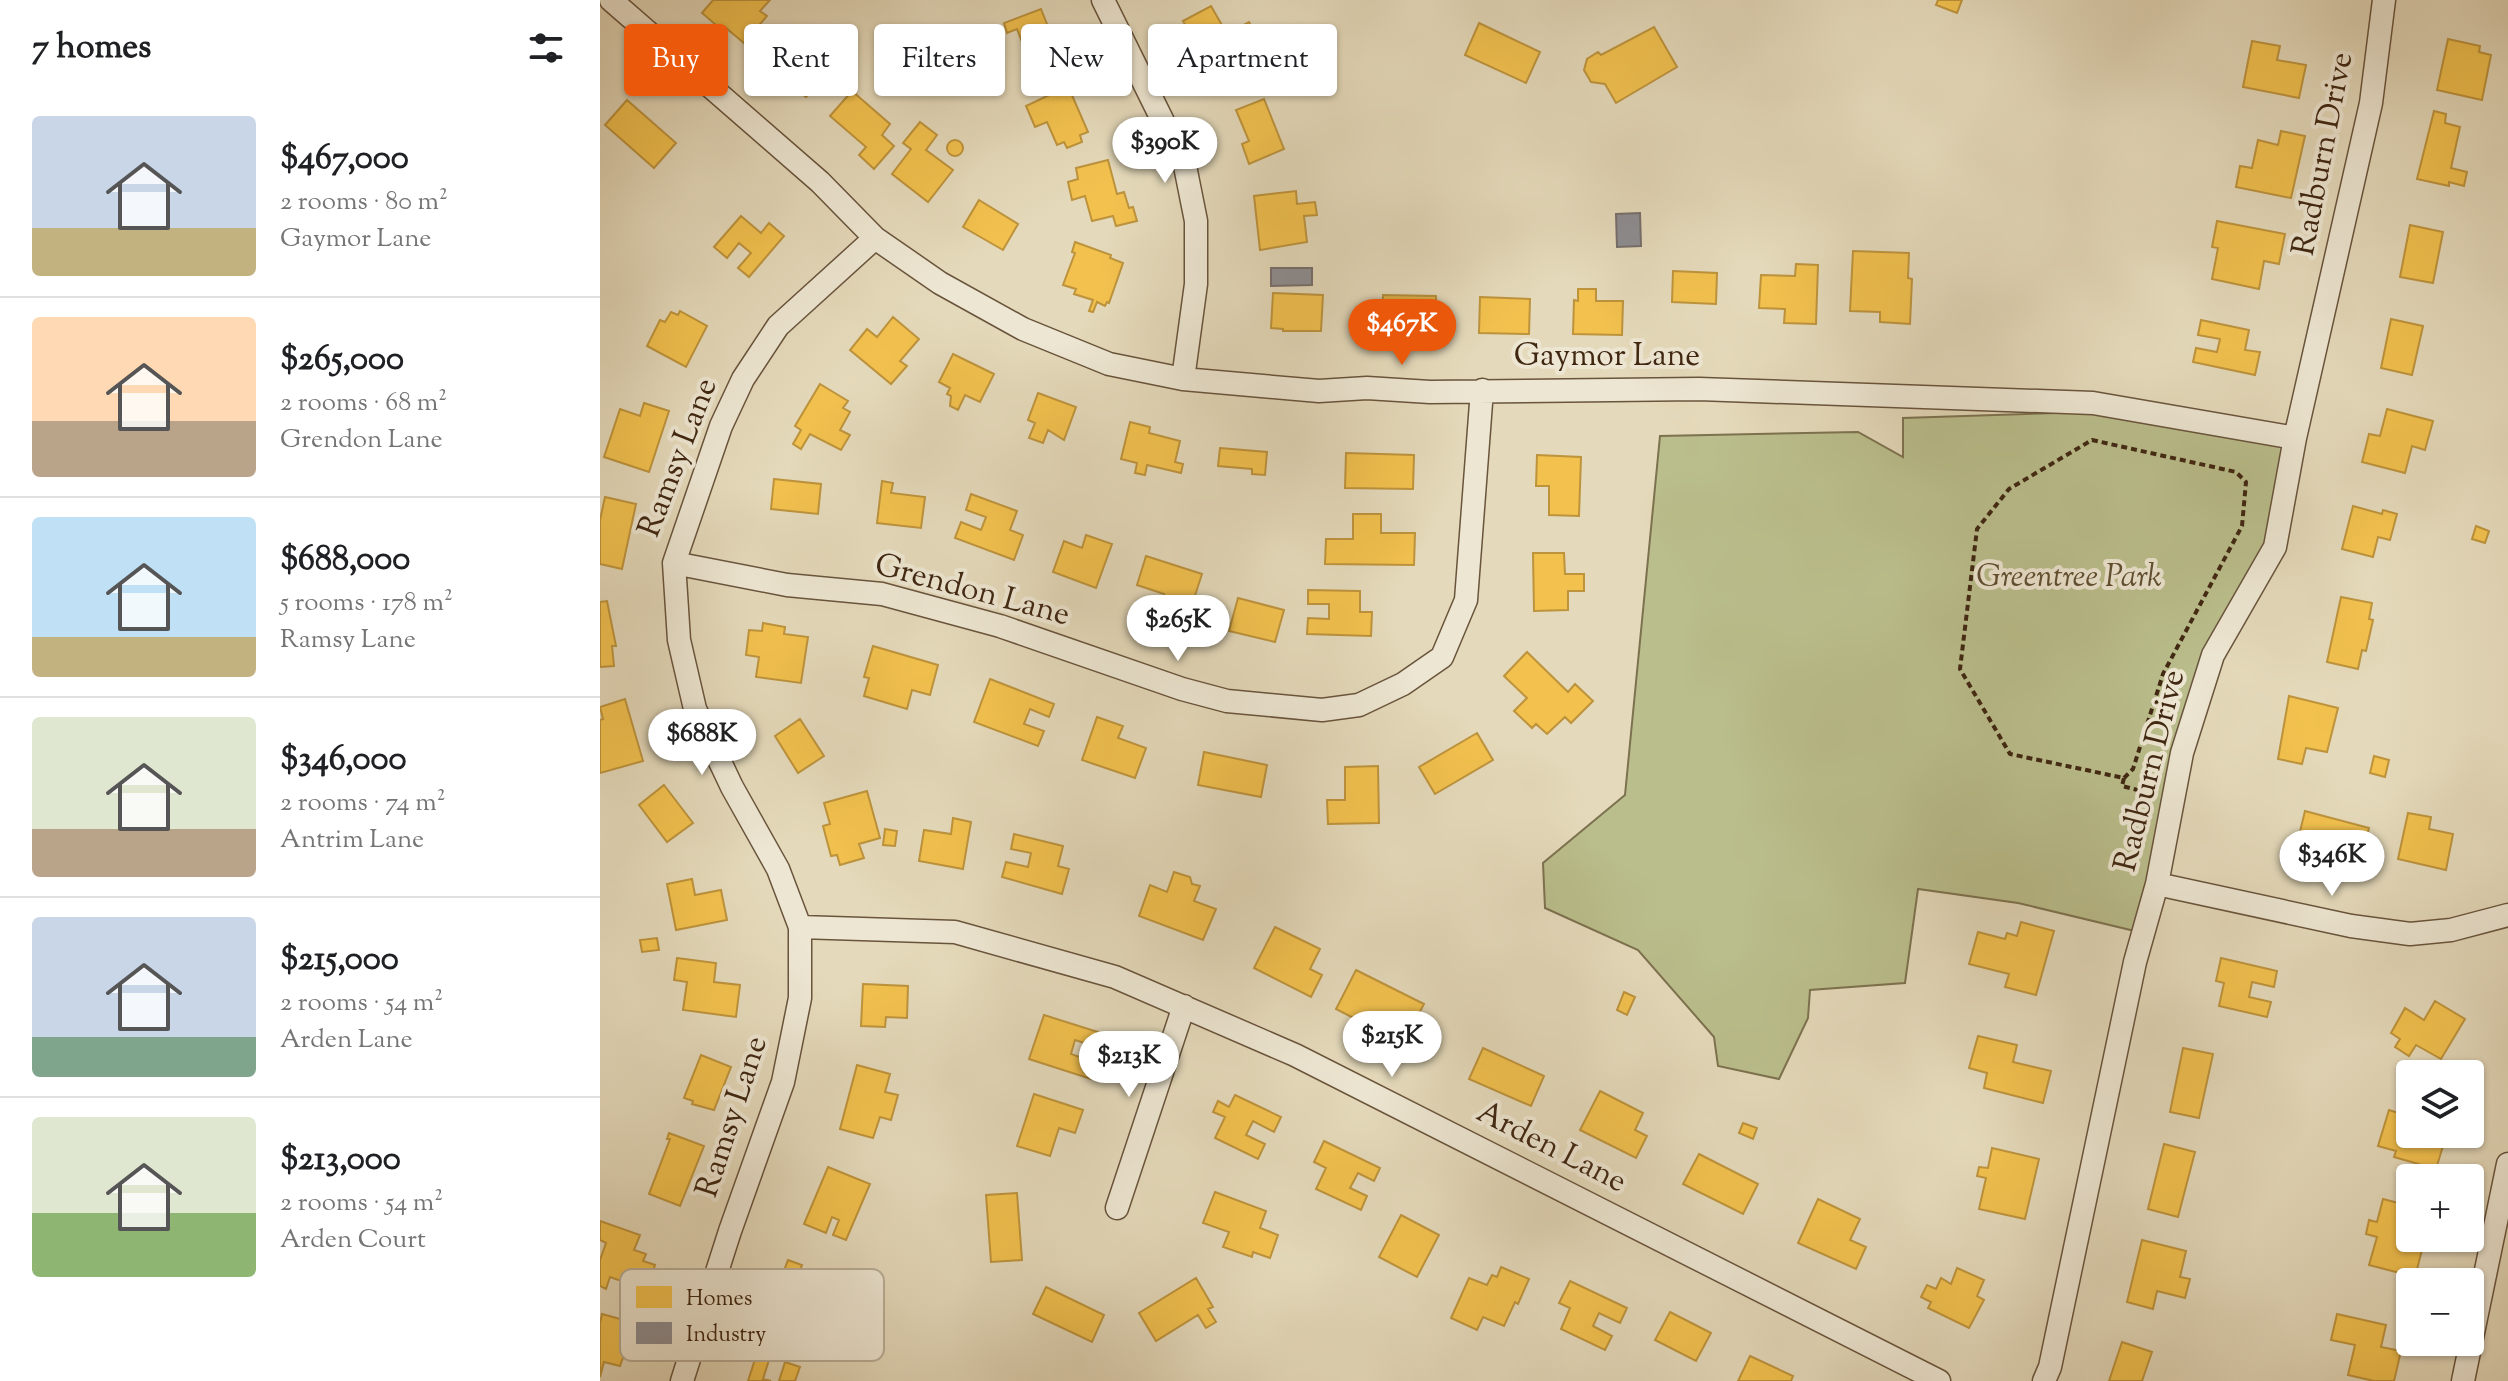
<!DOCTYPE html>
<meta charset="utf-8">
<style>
:root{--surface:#fff;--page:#f6f6f6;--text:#202124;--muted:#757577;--line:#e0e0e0;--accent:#ea580c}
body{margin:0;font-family:"Sorts Mill Goudy",serif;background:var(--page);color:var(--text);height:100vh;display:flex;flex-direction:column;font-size:30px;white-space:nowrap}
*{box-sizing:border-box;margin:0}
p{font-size:26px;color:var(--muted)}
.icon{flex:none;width:44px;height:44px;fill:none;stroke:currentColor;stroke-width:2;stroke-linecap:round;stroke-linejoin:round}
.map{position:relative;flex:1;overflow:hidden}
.details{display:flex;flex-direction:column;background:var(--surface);width:600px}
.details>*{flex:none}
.hud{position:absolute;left:24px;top:24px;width:760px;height:72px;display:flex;gap:16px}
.fabs{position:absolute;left:1796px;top:1060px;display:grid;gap:16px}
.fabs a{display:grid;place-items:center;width:88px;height:88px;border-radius:8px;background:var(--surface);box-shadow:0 2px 6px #0004;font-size:40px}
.price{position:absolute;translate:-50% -68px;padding:0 18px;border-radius:28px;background:#fff;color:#222;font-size:26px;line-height:52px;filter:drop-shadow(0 2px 4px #0008)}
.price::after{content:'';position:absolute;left:50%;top:48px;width:24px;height:18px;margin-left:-12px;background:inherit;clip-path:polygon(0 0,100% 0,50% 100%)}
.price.selected{background:var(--accent);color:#fff}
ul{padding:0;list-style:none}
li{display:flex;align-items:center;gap:24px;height:200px;padding:0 32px}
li+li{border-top:2px solid var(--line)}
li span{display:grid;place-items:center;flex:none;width:224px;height:160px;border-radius:8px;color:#555}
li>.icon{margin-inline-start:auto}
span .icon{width:96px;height:96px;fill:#fffc;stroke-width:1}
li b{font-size:34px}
h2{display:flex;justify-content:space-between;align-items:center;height:96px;padding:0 32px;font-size:34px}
.pill{padding:0 28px;border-radius:8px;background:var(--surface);box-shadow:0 2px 6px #0004;font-size:28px;line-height:72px}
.pill.selected{background:var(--accent);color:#fff}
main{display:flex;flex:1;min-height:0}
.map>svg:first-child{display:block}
</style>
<main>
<section class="details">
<h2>7 homes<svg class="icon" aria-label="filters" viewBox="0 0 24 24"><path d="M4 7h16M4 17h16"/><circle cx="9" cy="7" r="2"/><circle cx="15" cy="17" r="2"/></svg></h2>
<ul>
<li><span style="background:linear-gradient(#c9d6e8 70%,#c2b280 0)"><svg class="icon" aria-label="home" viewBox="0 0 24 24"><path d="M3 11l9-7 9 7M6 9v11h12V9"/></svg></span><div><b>$467,000</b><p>2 rooms · 80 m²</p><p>Gaymor Lane</p></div></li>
<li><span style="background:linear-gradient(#ffd9b3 65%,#b9a48a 0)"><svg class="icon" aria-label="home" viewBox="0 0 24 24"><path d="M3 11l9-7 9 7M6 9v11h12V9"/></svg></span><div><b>$265,000</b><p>2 rooms · 68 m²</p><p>Grendon Lane</p></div></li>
<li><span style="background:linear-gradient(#bfe0f5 75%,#c2b280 0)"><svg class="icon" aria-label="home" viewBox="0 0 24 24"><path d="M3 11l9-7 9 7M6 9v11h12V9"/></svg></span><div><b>$688,000</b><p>5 rooms · 178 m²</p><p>Ramsy Lane</p></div></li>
<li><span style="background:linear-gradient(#dfe7d0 70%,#b9a48a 0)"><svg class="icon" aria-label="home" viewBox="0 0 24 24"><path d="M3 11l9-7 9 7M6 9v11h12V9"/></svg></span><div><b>$346,000</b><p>2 rooms · 74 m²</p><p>Antrim Lane</p></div></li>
<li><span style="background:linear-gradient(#c9d6e8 75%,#7fa58c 0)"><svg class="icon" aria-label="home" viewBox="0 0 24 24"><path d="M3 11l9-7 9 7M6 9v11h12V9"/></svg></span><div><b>$215,000</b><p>2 rooms · 54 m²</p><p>Arden Lane</p></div></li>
<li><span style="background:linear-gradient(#dfe7d0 60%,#8fb573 0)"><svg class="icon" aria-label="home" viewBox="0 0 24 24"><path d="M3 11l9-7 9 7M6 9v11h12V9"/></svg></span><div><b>$213,000</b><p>2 rooms · 54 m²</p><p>Arden Court</p></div></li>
</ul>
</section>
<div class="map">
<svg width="1908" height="1381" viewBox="0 0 1908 1381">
<rect width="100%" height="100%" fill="#e4d9ba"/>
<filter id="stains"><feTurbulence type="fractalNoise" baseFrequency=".0025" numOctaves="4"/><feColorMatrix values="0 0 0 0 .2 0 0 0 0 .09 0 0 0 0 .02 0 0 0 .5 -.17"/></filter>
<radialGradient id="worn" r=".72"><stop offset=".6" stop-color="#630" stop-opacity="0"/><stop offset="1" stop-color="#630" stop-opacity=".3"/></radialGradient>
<path fill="#babe8c" stroke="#7d724f" stroke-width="2" d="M1488,412L1685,446L1675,547L1613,655L1543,933L1418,903L1318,889L1305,983L1210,990L1208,1018L1179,1079L1118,1066L1114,1037L1038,950L945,908L943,863L1025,795L1060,436L1258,432L1303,457V418Z"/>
<path fill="#f2c14e" stroke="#bd933c" stroke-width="2" d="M113,0H170L160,11L167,16L144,43L126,28L123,31L102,13Z
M1338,0H1362L1357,13L1336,5Z
M611,6L627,34L649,22L658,38L608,66L583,21Z
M441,9L458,52L430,63L417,29L407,33L404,23Z
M879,23L940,52L926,83L865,55Z
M1054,27L1077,67L1016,103L1005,84L991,82L984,70L987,59L998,52L1001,55Z
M199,35L215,48L210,54L229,71L206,97L171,67Z
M1848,39L1880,46L1879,52L1891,55L1882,100L1837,90Z
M1652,41L1680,46L1677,60L1706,65L1699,98L1643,87Z
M468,86L488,132L480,135L482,142L467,148L464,142L457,145L447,122L435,127L426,106Z
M252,91L290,124L282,135L294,146L274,169L259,155L266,147L230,116Z
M664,99L684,149L649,164L642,144L649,141L636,110Z
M27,100L76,143L54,168L5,125Z
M1834,111L1846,114L1845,123L1860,127L1851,168L1867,172L1864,186L1849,182V186L1817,179Z
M320,122L337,135L326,150L353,170L328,202L292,174L311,149L303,143Z
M1681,131L1705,136L1691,198L1636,187L1640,166L1652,168L1658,140L1678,145Z
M347 148a8 8 0 1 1 16 0a8 8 0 1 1-16 0Z
M508,160L517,194L524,192L529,208L533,207L537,221L516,226L513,216L492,221L485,196L472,200L468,182L478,179L476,168Z
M696,191L697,204L715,202L717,215L704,216L707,242L660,250L654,196Z
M379,200L418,224L403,250L363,227Z
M141,216L161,233L169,223L184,236L149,277L138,268L151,253L139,243L127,258L114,247Z
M1617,221L1685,234L1679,264L1664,261L1659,289L1612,279L1618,248L1612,247Z
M1810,225L1843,232L1833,283L1800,277Z
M475,242L511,255L510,258L523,263L509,303L507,302L505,306L497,302L493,312L489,311L493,300L474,294L476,289L463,285L475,253L472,252Z
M1253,251L1309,253L1308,278L1312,279L1310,324L1280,322V312L1250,311Z
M1196,264L1218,265L1216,324L1184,323L1185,309L1159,308L1161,275L1195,276Z
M1073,271L1117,273L1116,304L1072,302Z
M978,289H996V301H1023L1022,335L973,334L974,300L978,301Z
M673,293L723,295L721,331H683V329L671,328Z
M783,295L836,296L835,334L782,333Z
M880,297L930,299L929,334L879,333Z
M80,311L107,326L86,367L47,346L60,320L65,322L71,312L78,315Z
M293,317L319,339L300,361L307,366L291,384L250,350L267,329L277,337Z
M1791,319L1823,326L1812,375L1781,368Z
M1601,320L1649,330L1645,350L1660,352L1655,375L1593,362L1596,348L1617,352L1620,339L1598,335Z
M353,354L394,374L380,402L365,395L358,410L350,406L351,396L347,394L350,388L339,382Z
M220,384L248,401L243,408L250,412L240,430L250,435L241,450L210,434L201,449L193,444L201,430L195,426Z
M438,393L476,407L464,440L448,430L443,443L429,438L435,423L428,420Z
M44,403L69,411L49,472L4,457L20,409L40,416Z
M1787,409L1833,421L1825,450L1812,446L1805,473L1762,462L1769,434L1780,436Z
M530,422L550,427L549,433L580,441L575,462L583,464L581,473L547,465L545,475L535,473L537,463L521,459Z
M620,448L667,452L665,475L652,474V469L618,466Z
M746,453L814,455L813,489L745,488Z
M937,455L981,457L979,516L949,515V486H936Z
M174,479L221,484L218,514L171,509Z
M282,481L293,483L291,493L325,497L321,528L277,523Z
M371,494L417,511L410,530L423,535L414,560L355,538L361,522L381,530L386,517L366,510Z
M5,497L36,504L22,569L0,564V520Z
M1753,506L1782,514L1783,510L1797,514L1790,540L1778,537L1773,557L1742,549Z
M753,514H781V533H815L814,565L725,564L726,539H753Z
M1876,526L1889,531L1885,543L1872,539Z
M486,535L512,544L496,588L453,572L464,541L482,548Z
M933,553H964L965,574H984V591H968V610L934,611Z
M546,556L602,574L588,617L560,608L564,594L537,585Z
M708,590L760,591V612H772L771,636L707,634L708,618L729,619V604H708Z
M1741,597L1772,603L1769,619L1773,620L1766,651L1762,650L1758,669L1727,662Z
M638,598L684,610L675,642L629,631Z
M7,601L16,646H12L14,666L0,667V602Z
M163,623L185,627L184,634L208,637L201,683L156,677L159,657L146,655L149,630L162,631Z
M273,646L338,665L330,695L312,690L307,709L264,696L269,678L264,677Z
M927,652L968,692L975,684L993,701L971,723L965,717L947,734L936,724L932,728L914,711L927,698L904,676Z
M390,679L454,704L449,717L430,709L424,724L444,731L438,746L374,722Z
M1689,696L1738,708L1727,752L1706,748L1702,764L1678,759Z
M25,699L43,761L0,773V720L3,719L0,707Z
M497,717L523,726L518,738L546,748L535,778L482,760Z
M200,719L224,756L198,773L175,736Z
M877,733L893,760L835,794L819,767Z
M604,752L667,765L661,797L598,785Z
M1774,756L1789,760L1785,777L1770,773Z
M778,766L779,823L728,824L727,800H745V767Z
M64,785L93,823L67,842L39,805Z
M267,791L280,838L259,844L264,858L240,865L237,855L231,856L223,826L230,824L224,803Z
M1705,811L1769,828L1759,869L1695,852Z
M1808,813L1831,817L1829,829L1853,834L1846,870L1798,859Z
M353,818L371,822L363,869L319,861L324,830L351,834Z
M285,829L297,831L295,846L283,845Z
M414,834L463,846L458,866L469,869L462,894L402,877L406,862L428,867L431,853L411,849Z
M574,872L590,877L592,884L600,886L594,901L616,909L603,940L539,916L550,885L567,892Z
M92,879L95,895L121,890L127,920L76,930L67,884Z
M1421,922L1454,931L1436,995L1405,987L1409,974L1369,964L1378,932L1405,939L1407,933L1417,936Z
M675,927L720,949L710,969L722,975L711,997L654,968Z
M57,938L59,950L42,952L40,940Z
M77,958L116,963L114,982L140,985L136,1017L83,1010L87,982L74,980Z
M1621,958L1677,971L1674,987L1652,982L1649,997L1671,1002L1667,1017L1619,1006L1624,983L1616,981Z
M756,970L824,1004L815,1021L827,1028L816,1050L736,1009Z
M263,984L308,986L307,1018L286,1017L285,1027L261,1026Z
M1024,992L1035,997L1027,1015L1017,1010Z
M1835,1001L1865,1019L1841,1059L1816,1045L1809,1056L1795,1047L1800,1039L1791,1033L1805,1008L1824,1020Z
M444,1015L504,1034L500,1048L475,1040L471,1054L496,1063L491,1079L429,1059Z
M1378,1036L1417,1045L1413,1062L1451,1071L1443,1103L1384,1088L1387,1073L1369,1068Z
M883,1048L944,1076L931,1106L869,1079Z
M1583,1048L1613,1054L1599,1118L1570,1112Z
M101,1055L131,1067L114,1110L92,1104L93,1101L84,1098Z
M257,1065L290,1074L285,1092L298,1095L291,1120L280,1117L273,1138L240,1129Z
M1000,1091L1043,1113L1035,1130L1047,1136L1036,1158L980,1130Z
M434,1094L483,1110L475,1133L459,1128L450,1156L417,1146Z
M635,1095L681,1117L674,1132L653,1121L646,1135L665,1144L658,1159L615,1138L625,1117L613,1112L618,1101L629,1107Z
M1806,1099L1810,1101V1134L1846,1136L1836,1169L1794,1157L1796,1151L1778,1146L1789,1110L1802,1114Z
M1143,1123L1157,1128L1153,1139L1139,1133Z
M69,1133L104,1146L80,1206L49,1194L70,1139H67Z
M724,1141L780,1168L774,1181L758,1173L750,1188L767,1196L761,1210L716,1189L726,1168L714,1162Z
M1564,1144L1595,1152L1578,1217L1548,1209Z
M1392,1148L1439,1159L1425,1219L1379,1209L1386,1178L1377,1176L1379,1167L1388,1168Z
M1099,1154L1158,1184L1143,1214L1083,1184Z
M228,1167L270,1184L246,1240L233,1235L239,1220L232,1217L226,1233L204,1224Z
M615,1192L666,1211L660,1228L678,1235L670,1258L653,1252L652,1257L623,1247L629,1232L603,1223Z
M417,1193L422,1260L391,1262L386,1195Z
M1218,1199L1260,1219L1250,1240L1266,1247L1256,1269L1198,1243Z
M1783,1199L1810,1206L1802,1237L1824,1242L1815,1277L1769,1265L1777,1237L1766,1234L1769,1220L1777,1222Z
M801,1215L839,1235L817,1277L779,1257Z
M0,1221L40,1235L34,1250L46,1254L43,1261L55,1265L47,1290L10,1277L6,1289L0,1286V1260L6,1243L0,1240Z
M1542,1240L1586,1251L1580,1277L1590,1279L1585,1298L1557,1291L1553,1309L1527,1302Z
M188,1260L202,1265L195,1284L211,1290L219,1271L231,1276L214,1321L194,1314L190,1324L167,1316Z
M901,1267L929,1279L918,1304L915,1302L904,1326L883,1317L877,1330L851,1318L869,1278L887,1285L892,1275L897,1277Z
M1357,1268L1384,1280L1377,1296L1384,1300L1369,1328L1328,1308L1331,1302L1321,1297L1327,1285L1336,1289L1341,1278L1351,1284Z
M596,1278L613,1307L608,1309L616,1322L606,1328L598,1315L556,1341L539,1313Z
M970,1281L1027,1308L1020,1323L999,1313L993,1326L1012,1336L1005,1350L961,1329L970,1308L959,1303Z
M446,1287L504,1315L492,1342L433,1314Z
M1070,1312L1111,1333L1096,1361L1055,1340Z
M2,1314L31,1322L28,1334L31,1335L20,1366L4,1362L0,1377V1323Z
M1737,1314L1786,1325L1781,1347L1801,1351L1794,1381H1774L1748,1375L1755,1345L1731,1340Z
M1522,1342L1552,1352L1542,1381H1509Z
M156,1356L169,1360L163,1379L171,1381H148Z
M1150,1356L1193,1376L1191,1381H1138Z
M185,1362L200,1367L195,1381H179Z"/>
<path fill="#8d8d92" stroke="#766e6c" stroke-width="2" d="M1040,213L1041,246L1017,247L1016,214Z
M671,268H712V285L671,286Z"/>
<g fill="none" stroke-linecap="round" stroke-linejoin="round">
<g stroke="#69543c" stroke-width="25">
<path id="minor" d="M11,0L220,182L275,238L340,283L423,329L509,364L583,379L719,391L767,388L830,392L1099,389L1493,403L1695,438
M503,0L585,166L596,221V284L583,379
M74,563L187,585L282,594L400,626L582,689L627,701L722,710L759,705L803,684L842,657L866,600L882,390
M1557,884L1751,926L1810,934L1851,930L1908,915
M200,927L355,932L515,977L695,1055L1339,1381
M517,1208L584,1006
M82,1381L130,1231L183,1082L200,998V927L178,869L132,787L95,709L79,640L74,563L121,426L143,379L178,326L275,238
M1444,1381L1450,1367L1535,962L1557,884L1582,753L1613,655L1675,547L1695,438L1771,103L1784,0
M1863,1381L1908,1164"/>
</g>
<path stroke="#402712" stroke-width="4" stroke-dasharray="6 4" stroke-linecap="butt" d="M1524,778L1533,769L1563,674L1642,526L1646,482L1636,472L1492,440L1409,489L1377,529L1360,669L1410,754L1524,778L1522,786L1553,794"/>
<use href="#minor" stroke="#ede6d2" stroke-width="22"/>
</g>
<g text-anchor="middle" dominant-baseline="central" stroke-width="8" stroke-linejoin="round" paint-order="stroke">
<g font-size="32" fill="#402712" stroke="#ede6d2">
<text transform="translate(1724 154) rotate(-79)">Radburn Drive</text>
<text x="1007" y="357">Gaymor Lane</text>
<text transform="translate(79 458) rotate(-69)">Ramsy Lane</text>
<text transform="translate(372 591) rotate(15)">Grendon Lane</text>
<text transform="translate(1551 771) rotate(-76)">Radburn Drive</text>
<text transform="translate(133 1117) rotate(-72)">Ramsy Lane</text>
<text transform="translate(951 1148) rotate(27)">Arden Lane</text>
</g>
<g font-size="32" font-style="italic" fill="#5e4d30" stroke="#ede6d2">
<text x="1469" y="578">Greentree Park</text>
</g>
</g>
<rect x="20" y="1269" width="264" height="92" rx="12" fill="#ede6d2" stroke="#b9ad98" stroke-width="2"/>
<rect x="36" y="1286" width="36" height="22" fill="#f2c14e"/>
<rect x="36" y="1322" width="36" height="22" fill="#8d8d92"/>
<g font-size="22" fill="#402712">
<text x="86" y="1305">Homes</text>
<text x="86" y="1341">Industry</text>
</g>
<rect width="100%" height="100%" filter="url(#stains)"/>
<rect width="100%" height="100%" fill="url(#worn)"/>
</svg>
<div class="fabs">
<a><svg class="icon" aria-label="layers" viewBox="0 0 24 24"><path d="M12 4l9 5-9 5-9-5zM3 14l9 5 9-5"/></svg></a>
<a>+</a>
<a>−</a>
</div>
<b class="price" style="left:565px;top:185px">$390K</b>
<b class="price selected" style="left:802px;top:367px">$467K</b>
<b class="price" style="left:578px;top:663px">$265K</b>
<b class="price" style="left:102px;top:777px">$688K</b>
<b class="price" style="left:1732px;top:898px">$346K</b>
<b class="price" style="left:792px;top:1079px">$215K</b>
<b class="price" style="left:529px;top:1099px">$213K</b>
<div class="hud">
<a class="pill selected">Buy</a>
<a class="pill">Rent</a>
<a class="pill">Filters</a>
<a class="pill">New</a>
<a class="pill">Apartment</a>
</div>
</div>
</main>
